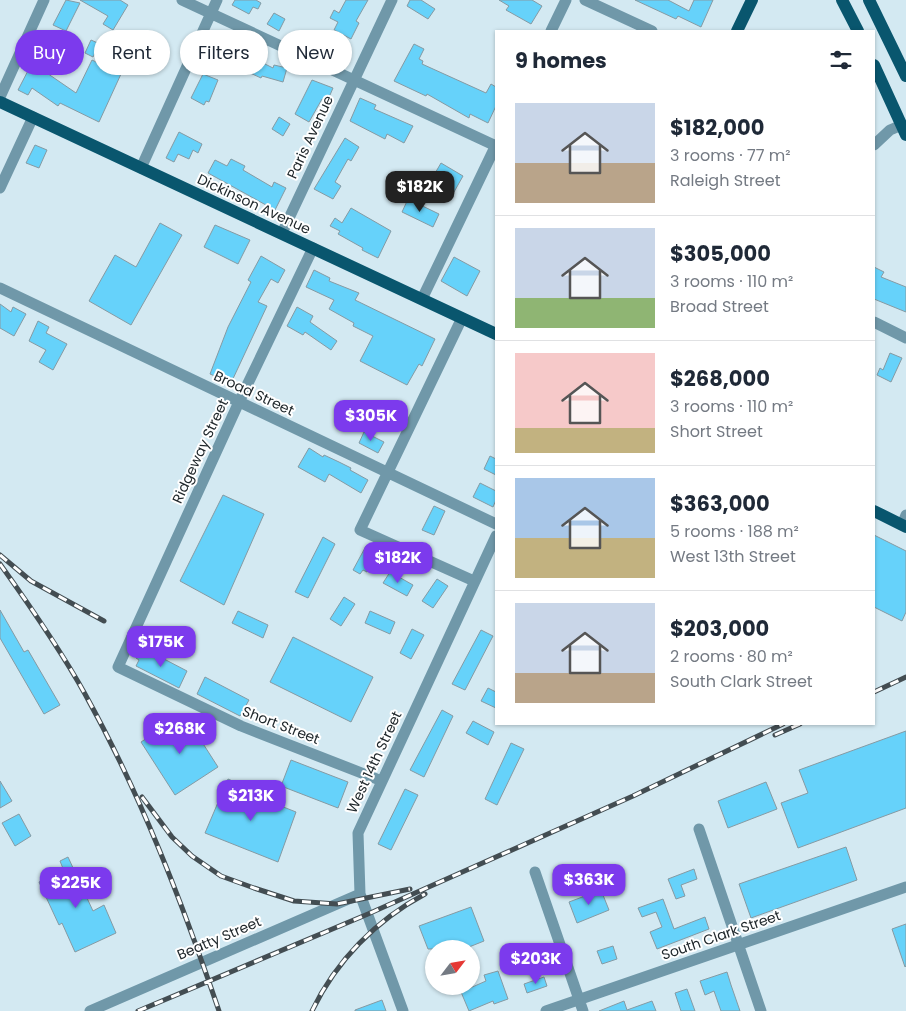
<!DOCTYPE html>
<meta charset="utf-8">
<style>
:root{--surface:#fff;--page:#f2f2f3;--text:#1f2937;--muted:#747a83;--line:#e0e1e3;--accent:#7c3aed}
body{margin:0;font-family:Poppins,sans-serif;background:var(--page);color:var(--text);height:100vh;display:flex;flex-direction:column;font-size:19px;white-space:nowrap}
*{box-sizing:border-box;margin:0}
p{font-size:16px;color:var(--muted)}
.icon{flex:none;width:28px;height:28px;fill:none;stroke:currentColor;stroke-width:2;stroke-linecap:round;stroke-linejoin:round}
.map{position:relative;flex:1;overflow:hidden}
.side{position:absolute;left:495px;top:30px;width:380px;height:695px;display:flex;flex-direction:column;background:var(--surface);border-radius:0px;box-shadow:0 1px 4px #0004}
.side>*{flex:none}
.top-card{position:absolute;left:15px;top:30px;width:405px;height:45px;display:flex;gap:10px}
.needle{width:32px;rotate:59deg}
.buttons{position:absolute;left:425px;top:940px;display:grid;gap:10px}
.buttons a{display:grid;place-items:center;width:55px;height:55px;border-radius:50%;background:var(--surface);box-shadow:0 1px 4px #0004;font-size:25px}
.price{position:absolute;translate:-50% -42px;padding:0 11px;border-radius:10px;background:var(--accent);color:#fff;font-size:16px;line-height:32px;filter:drop-shadow(0 1px 2px #0008)}
.price::after{content:'';position:absolute;left:50%;top:30px;width:15px;height:11px;margin-left:-8px;background:inherit;clip-path:polygon(0 0,100% 0,50% 100%)}
.price.active{background:#222;color:#fff}
ul{padding:0;list-style:none}
li{display:flex;align-items:center;gap:15px;height:125px;padding:0 20px}
li+li{border-top:1px solid var(--line)}
li span{display:grid;place-items:center;flex:none;width:140px;height:100px;border-radius:0px;color:#555}
li>.icon{margin-inline-start:auto}
span .icon{width:60px;height:60px;fill:#fffc;stroke-width:1}
li b{font-size:21px}
h2{display:flex;justify-content:space-between;align-items:center;height:60px;padding:0 20px;font-size:21px}
.pill{padding:0 18px;border-radius:22px;background:var(--surface);box-shadow:0 1px 4px #0004;font-size:18px;line-height:45px}
.pill.active{background:var(--accent);color:#fff}
.map>svg:first-child{display:block}
</style>
<div class="map">
<svg width="906" height="1011" viewBox="0 0 906 1011">
<rect width="100%" height="100%" fill="#d3e9f2"/>
<path fill="#66d2fa" stroke="#859aa3" d="M66,0L80,3L66,31L53,25Z
M80,0H120L128,5L113,30L103,24L108,16Z
M235,0H256L261,3L258,9L253,7L249,14L232,5Z
M346,0H368L356,21L359,23L351,39L334,30L338,22L330,18L334,10L339,13Z
M410,0H421L435,9L428,19L407,6Z
M499,0H532L542,6L531,24L506,10L509,6Z
M635,0H668L689,11L694,0H713L701,27L678,16L676,19Z
M274,13L285,19L279,31L267,24Z
M217,37L242,47L236,61L222,55L221,58L210,54Z
M91,40L100,44L93,57L85,53Z
M414,44L424,49L419,59L423,61L422,64L486,93L491,84L496,87V106L488,123L470,114L469,118L427,94L426,96L394,81Z
M255,59L273,68L274,65L287,68L283,82L262,76L261,78L248,72Z
M92,60L121,74L99,122L60,103L58,106L32,88L28,95L18,90L33,61L43,66L41,69L76,93Z
M203,74L218,80L209,102L206,101L204,105L191,98Z
M312,80L333,88L327,102L322,99L309,122L295,114Z
M360,98L376,105L374,109L413,126L404,143L387,134L385,139L350,121Z
M279,117L290,124L283,136L272,129Z
M179,132L202,144L198,153L193,150L189,159L178,154L174,162L166,158Z
M345,138L359,147L351,161L348,159L335,182L341,186L333,199L314,189Z
M35,145L47,150L39,168L26,163Z
M231,159L245,166L243,170L272,187L274,182L286,188L275,210L208,173L215,160L227,166Z
M441,163L463,176L454,192L439,182L441,179L434,175Z
M408,199L439,214L433,227L402,212Z
M351,208L391,231L378,258L362,250L363,248L338,234L340,231L330,226L335,218L342,223Z
M160,223L182,235L131,325L89,301L115,255L136,267Z
M215,225L250,240L238,264L204,247Z
M261,256L285,270L278,283L271,279L258,302L267,306L231,383L210,374L228,327L251,282L248,280Z
M454,257L480,271L467,296L441,281Z
M874,267L884,272L881,277L906,287V312L874,299Z
M314,270L330,278L329,281L359,293L355,300L435,339L422,366L419,364L407,385L360,361L373,336L353,326L354,323L329,309L334,300L306,287Z
M0,304L11,312L13,307L26,314L14,336L0,328Z
M297,307L313,316L310,322L337,341L331,350L305,332L303,335L287,326Z
M38,321L49,327L46,333L67,344L53,370L39,362L46,350L29,341Z
M890,353L902,358L891,382L877,375L880,368L883,370Z
M364,432L384,442L378,453L359,443Z
M309,448L323,457L324,455L339,462L351,468L350,470L368,480L361,493L329,474L325,482L298,467Z
M490,456L496,459V475L484,469Z
M480,483L496,491V500L493,507L473,497Z
M223,495L264,514L224,605L180,581Z
M434,506L445,511L434,535L422,530Z
M874,535L906,551V612L902,621L874,607Z
M323,537L335,544L308,598L295,592Z
M366,546L377,552L367,572L363,570L360,574L353,570Z
M390,572L413,585L407,596L383,583Z
M437,579L448,586L433,608L422,601Z
M344,597L355,604L341,626L330,619Z
M0,610L24,652L28,650L60,705L44,714L0,638Z
M238,611L268,625L263,638L232,623Z
M370,611L395,622L390,634L365,623Z
M412,629L424,635L411,659L400,653Z
M481,630L493,636L465,690L452,684Z
M293,637L373,677L351,722L270,682Z
M141,647L187,671L179,688L136,666L139,660L136,658Z
M205,677L249,700L240,716L197,694Z
M488,688L496,692V708L481,701Z
M442,710L453,716L424,777L410,770Z
M184,714L218,767L175,795L141,742Z
M473,721L494,732L488,745L466,733Z
M906,731V808L798,848L781,803L808,793L799,770Z
M511,743L524,749L497,805L485,799Z
M291,760L348,782L338,808L281,786Z
M228,779L255,791L253,795L296,812L278,862L205,833Z
M0,781L12,801L0,808Z
M766,782L777,809L728,828L718,801Z
M405,789L418,795L391,850L378,844Z
M19,814L31,836L15,846L2,823Z
M846,847L857,880L751,918L739,884Z
M68,857L93,911L104,905L116,933L75,952L62,923L59,925L39,882L64,871L60,861Z
M694,869L697,879L681,885L685,896L676,899L668,879Z
M601,890L609,910L577,923L569,902Z
M663,899L674,929L705,917L709,929L657,949L650,932L662,927L656,912L642,917L638,908Z
M471,907L484,941L464,949H428L419,926Z
M906,924V966L905,967L892,929Z
M613,946L617,959L602,964L597,951Z
M538,948L542,962L517,970L513,956Z
M498,971L508,999L494,1004L493,1001L469,1011L461,992L486,981L484,975Z
M727,972L731,985L740,1011H721L714,991L705,995L700,981Z
M544,977L547,986L527,993L524,984Z
M687,989L695,1011H681L675,993Z
M382,1000L386,1011H355V1010Z
M624,1001L627,1010L652,1001L656,1011H599Z"/>
<g fill="none" stroke-linecap="round" stroke-linejoin="round">
<path stroke="#7098a9" stroke-width="11" d="M182,0L496,146
M585,0L652,31
M551,31L566,0
M0,97L44,0
M874,145L890,130L902,125
M141,168L217,0
M0,188L33,117
M282,233L392,0
M313,248L239,402L118,667L241,726L382,781
M0,288L496,524
M422,299L496,145
M462,318L360,530L474,581
M874,322L906,338
M902,525L906,515
M699,829L761,1011
M535,872L583,1011
M90,1011L360,894
M403,1011L360,894L358,833L496,536
M546,1011L906,887"/>
<path stroke="#09566e" stroke-width="12" d="M842,0L858,31
M869,0L906,76
M737,31L752,0
M874,65L906,135
M0,102L496,334
M874,511L906,527"/>
<g stroke="#434d52" stroke-width="5">
<path id="rail" d="M0,555L31,581L104,621
M0,564C30,606 60,649 85,694C141,795 182,902 219,1011
M874,692L906,677
M775,735L800,724
M142,797L172,837L192,856L221,876L254,888L294,901L337,904L410,889
M138,1011L368,914L633,796L783,724
M312,1011C336,961 376,920 425,894"/>
</g>
<use href="#rail" stroke="#fff" stroke-width="3" stroke-dasharray="9" stroke-linecap="butt"/>
</g>
<g text-anchor="middle" dominant-baseline="central" stroke-width="4" stroke-linejoin="round" paint-order="stroke">
<g font-size="14" fill="#20282c" stroke="#fff">
<text transform="translate(310 137) rotate(-65)">Paris Avenue</text>
<text transform="translate(254 204) rotate(25)">Dickinson Avenue</text>
<text transform="translate(254 393) rotate(25)">Broad Street</text>
<text transform="translate(200 451) rotate(-65)">Ridgeway Street</text>
<text transform="translate(281 725) rotate(21)">Short Street</text>
<text transform="translate(374 762) rotate(-65)">West 14th Street</text>
<text transform="translate(721 935) rotate(-19)">South Clark Street</text>
<text transform="translate(219 938) rotate(-23)">Beatty Street</text>
</g>
</g>
</svg>
<div class="buttons">
<a><svg class="needle" viewBox="-14 -14 28 28"><path d="M0-13l5 13h-10z" fill="#e53935"/><path d="M0 13l5-13h-10z" fill="#747a83"/></svg></a>
</div>
<b class="price active" style="left:420px;top:213px">$182K</b>
<b class="price" style="left:371px;top:442px">$305K</b>
<b class="price" style="left:398px;top:584px">$182K</b>
<b class="price" style="left:161px;top:668px">$175K</b>
<b class="price" style="left:180px;top:755px">$268K</b>
<b class="price" style="left:251px;top:822px">$213K</b>
<b class="price" style="left:589px;top:906px">$363K</b>
<b class="price" style="left:76px;top:909px">$225K</b>
<b class="price" style="left:536px;top:985px">$203K</b>
<div class="top-card">
<a class="pill active">Buy</a>
<a class="pill">Rent</a>
<a class="pill">Filters</a>
<a class="pill">New</a>
</div>
<section class="side">
<h2>9 homes<svg class="icon" aria-label="filters" viewBox="0 0 24 24"><path d="M4 7h16M4 17h16"/><circle cx="9" cy="7" r="2"/><circle cx="15" cy="17" r="2"/></svg></h2>
<ul>
<li><span style="background:linear-gradient(#c9d6e8 60%,#b9a48a 0)"><svg class="icon" aria-label="home" viewBox="0 0 24 24"><path d="M3 11l9-7 9 7M6 9v11h12V9"/></svg></span><div><b>$182,000</b><p>3 rooms · 77 m²</p><p>Raleigh Street</p></div></li>
<li><span style="background:linear-gradient(#c9d6e8 70%,#8fb573 0)"><svg class="icon" aria-label="home" viewBox="0 0 24 24"><path d="M3 11l9-7 9 7M6 9v11h12V9"/></svg></span><div><b>$305,000</b><p>3 rooms · 110 m²</p><p>Broad Street</p></div></li>
<li><span style="background:linear-gradient(#f6c9c9 75%,#c2b280 0)"><svg class="icon" aria-label="home" viewBox="0 0 24 24"><path d="M3 11l9-7 9 7M6 9v11h12V9"/></svg></span><div><b>$268,000</b><p>3 rooms · 110 m²</p><p>Short Street</p></div></li>
<li><span style="background:linear-gradient(#a9c7e8 60%,#c2b280 0)"><svg class="icon" aria-label="home" viewBox="0 0 24 24"><path d="M3 11l9-7 9 7M6 9v11h12V9"/></svg></span><div><b>$363,000</b><p>5 rooms · 188 m²</p><p>West 13th Street</p></div></li>
<li><span style="background:linear-gradient(#c9d6e8 70%,#b9a48a 0)"><svg class="icon" aria-label="home" viewBox="0 0 24 24"><path d="M3 11l9-7 9 7M6 9v11h12V9"/></svg></span><div><b>$203,000</b><p>2 rooms · 80 m²</p><p>South Clark Street</p></div></li>
</ul>
</section>
</div>
